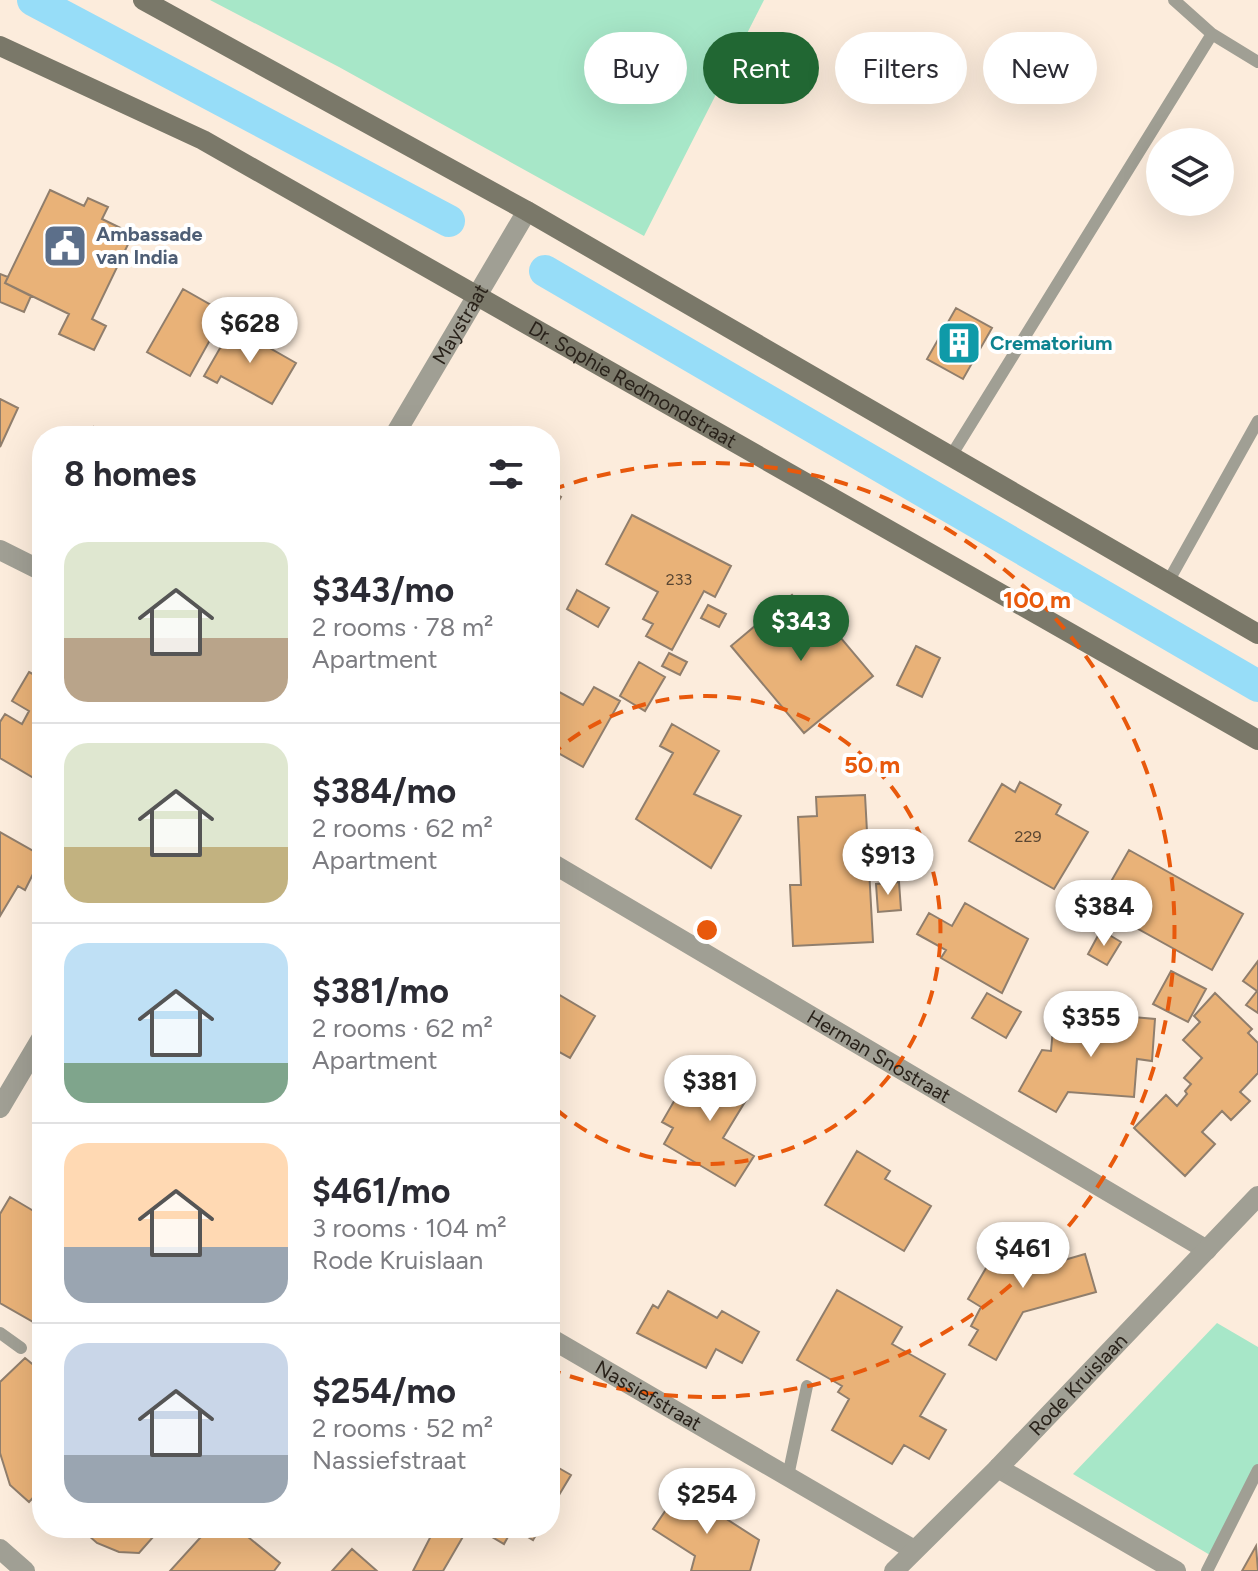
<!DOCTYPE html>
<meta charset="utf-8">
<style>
:root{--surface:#fff;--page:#f7f7f7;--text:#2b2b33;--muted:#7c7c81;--line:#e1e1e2;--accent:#216733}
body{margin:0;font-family:Figtree,sans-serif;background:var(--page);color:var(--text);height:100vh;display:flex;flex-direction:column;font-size:30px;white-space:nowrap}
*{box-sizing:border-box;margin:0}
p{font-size:26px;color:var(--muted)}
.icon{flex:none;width:44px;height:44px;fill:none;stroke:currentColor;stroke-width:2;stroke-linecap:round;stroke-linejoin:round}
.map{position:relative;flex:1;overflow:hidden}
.drawer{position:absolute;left:32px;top:426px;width:528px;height:1112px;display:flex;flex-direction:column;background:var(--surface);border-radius:32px;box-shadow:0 8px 32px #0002}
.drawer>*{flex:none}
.top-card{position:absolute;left:584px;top:32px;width:554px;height:72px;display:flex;gap:16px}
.fabs{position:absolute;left:1146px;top:128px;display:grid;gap:16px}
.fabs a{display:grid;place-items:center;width:88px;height:88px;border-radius:50%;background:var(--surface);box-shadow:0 8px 32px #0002;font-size:40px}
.price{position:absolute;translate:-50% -68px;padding:0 18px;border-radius:28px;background:#fff;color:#222;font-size:26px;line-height:52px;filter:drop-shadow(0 2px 4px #0008)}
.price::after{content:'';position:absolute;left:50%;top:48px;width:24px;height:18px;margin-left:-12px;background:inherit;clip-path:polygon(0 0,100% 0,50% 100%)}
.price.on{background:var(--accent);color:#fff}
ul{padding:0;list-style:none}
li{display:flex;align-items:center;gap:24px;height:200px;padding:0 32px}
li+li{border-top:2px solid var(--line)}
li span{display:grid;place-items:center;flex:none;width:224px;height:160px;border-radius:24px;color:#555}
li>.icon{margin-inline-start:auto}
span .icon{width:96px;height:96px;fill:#fffc;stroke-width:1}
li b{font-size:34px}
h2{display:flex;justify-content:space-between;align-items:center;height:96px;padding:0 32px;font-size:34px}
.tag{padding:0 28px;border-radius:36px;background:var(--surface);box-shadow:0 8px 32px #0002;font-size:28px;line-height:72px}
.tag.on{background:var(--accent);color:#fff}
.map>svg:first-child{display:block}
</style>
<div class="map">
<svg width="1258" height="1571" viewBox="0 0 1258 1571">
<rect width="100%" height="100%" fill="#fcecdc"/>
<path fill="#a7e7c8" d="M210,0H764L644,236L339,67Z
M1217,1323L1258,1347V1476L1210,1555L1073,1474Z"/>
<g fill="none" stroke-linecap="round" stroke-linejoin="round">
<path stroke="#97ddf8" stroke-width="32" d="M33,0L449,221
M545,271L1258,686"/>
</g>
<path fill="#e9b278" stroke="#907e6c" stroke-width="2" d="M50,190L84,206L88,198L108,207L102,219L133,234L92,319L106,326L94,350L59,334L69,314L5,283Z
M0,274L8,277L5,283L31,296L24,312L0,302Z
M183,289L225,313L190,376L147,352Z
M956,308L992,328L963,379L927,359Z
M235,322L257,334L254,339L296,363L272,404L221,376L217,383L204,376Z
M0,399L18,408L0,447Z
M94,427L109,436H89Z
M550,491L561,497L550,516Z
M632,515L731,566L715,597L704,591L672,650L646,636L653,624L643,619L658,592L606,564Z
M577,590L609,608L598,627L567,609Z
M792,595L822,631L830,625L873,676L804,733L731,646Z
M708,605L726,614L719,627L701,618Z
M916,646L940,658L922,697L897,685Z
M669,653L687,662L680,675L662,666Z
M639,662L665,677L645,711L620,696Z
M29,672L42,679V783L0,758V722L5,714L22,724L29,711L12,701Z
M550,687L583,705L594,687L620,701L583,767L553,750L557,743L550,739Z
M672,724L719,751L694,794L741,816L711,868L636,819L673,753L660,746Z
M1020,782L1061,805L1056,814L1088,832L1054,889L969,841L1002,784L1015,792Z
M865,795L873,942L793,946L790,885H801L798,817L817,816L816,797Z
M0,832L42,856L25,890L18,886L0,916Z
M1129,850L1243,914L1212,970L1097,906Z
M899,882L901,910L878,912L876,884Z
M965,903L1028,939L1002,993L941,958L946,950L917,934L929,913L952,926Z
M1101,930L1121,942L1107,965L1088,954Z
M1258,961V1013L1246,1005L1257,991L1243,981Z
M1171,971L1206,989L1188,1022L1153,1004Z
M550,976L558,981L553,991L595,1016L570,1058L550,1047Z
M987,993L1021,1012L1006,1038L972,1018Z
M1215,993L1252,1029L1248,1033L1258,1043V1073L1240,1092L1250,1101L1231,1120L1222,1111L1202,1132L1215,1144L1185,1176L1134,1128L1166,1095L1177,1106L1187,1094L1185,1091L1191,1084L1184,1078L1202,1058L1183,1040L1200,1022L1194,1016Z
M1111,1015L1155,1019L1152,1061L1137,1059L1134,1097L1068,1092L1056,1112L1019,1091L1042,1050L1051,1051L1054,1017L1110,1021Z
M717,1066L754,1087L723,1138L754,1156L735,1186L664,1144L673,1128L662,1122L692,1070L709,1080Z
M857,1151L890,1171L885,1179L931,1206L904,1251L825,1205Z
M10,1197L42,1216V1327L0,1303V1214Z
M1047,1237L1054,1263L1085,1254L1096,1292L1023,1312L996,1360L969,1345L978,1330L971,1326L981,1307L968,1299L1000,1244L1007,1248Z
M837,1290L902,1327L892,1344L945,1374L920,1416L946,1430L929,1459L904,1445L892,1464L832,1430L849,1399L838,1392L842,1386L797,1360Z
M668,1291L717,1318L722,1311L759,1332L742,1363L716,1349L706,1368L637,1333L653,1305L658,1308Z
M25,1358L42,1372V1488L29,1502L10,1485L0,1453V1382Z
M550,1463L571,1475L550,1510Z
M680,1489L759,1540L750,1571H691L695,1556L653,1529Z
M80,1528H161L139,1553L119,1552L97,1543Z
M209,1528H237L280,1563L274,1571H170Z
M435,1528H468L443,1571H413Z
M477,1528H540L533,1540L513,1528L504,1544Z
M1256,1546L1258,1571H1242Z
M352,1549L377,1571H332Z"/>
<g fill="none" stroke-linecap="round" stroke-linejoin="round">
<path stroke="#a09f94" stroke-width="12" d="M1174,0L1212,34L1258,62
M951,456L1212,34
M1168,582L1258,421
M0,1333L21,1348
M788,1476L807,1386
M1207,1571L1258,1470"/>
<g stroke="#a09f94" stroke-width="20">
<path id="s1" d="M394,436L527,211"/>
<path d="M0,550L42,571"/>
<path id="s2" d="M550,862L1207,1250"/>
<path d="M0,1108L42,1037"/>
<path id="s3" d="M550,1338L914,1550"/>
<path d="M998,1468L1176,1571"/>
<path d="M0,1549L25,1571"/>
<path id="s4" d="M894,1571L998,1468L1258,1196"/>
</g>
<g stroke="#7a7869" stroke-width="20">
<path d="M143,0L527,211L1258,634"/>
<path id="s5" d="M0,46L203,140L1258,740"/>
</g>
</g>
<g fill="none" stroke="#e8590c" stroke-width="4" stroke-dasharray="14 10">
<path d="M550 756A234 234 0 1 1 550 1104"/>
<path d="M551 490A467 467 0 1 1 551 1370"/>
</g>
<defs>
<g id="civic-square" transform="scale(2.3)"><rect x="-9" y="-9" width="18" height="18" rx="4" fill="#5c6f8a" stroke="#fff"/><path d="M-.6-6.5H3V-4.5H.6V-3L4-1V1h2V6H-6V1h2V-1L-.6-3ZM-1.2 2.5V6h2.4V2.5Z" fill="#fff"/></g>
<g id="building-square" transform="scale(2.3)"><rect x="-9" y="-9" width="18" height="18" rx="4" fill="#0f9aa8" stroke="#fff"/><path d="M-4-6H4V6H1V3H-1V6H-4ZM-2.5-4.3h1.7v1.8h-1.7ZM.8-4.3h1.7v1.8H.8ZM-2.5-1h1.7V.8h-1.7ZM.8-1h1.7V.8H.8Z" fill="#fff"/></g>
</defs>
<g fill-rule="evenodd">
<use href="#civic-square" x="65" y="246"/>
<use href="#building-square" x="959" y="343"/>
</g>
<g text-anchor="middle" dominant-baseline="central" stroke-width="8" stroke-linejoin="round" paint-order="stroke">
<g font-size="16" fill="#594632">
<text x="679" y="579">233</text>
<text x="1028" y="836">229</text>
</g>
<g font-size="20" font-weight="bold" fill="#4e5e75" stroke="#fff" text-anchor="start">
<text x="96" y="234">Ambassade<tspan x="96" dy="23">van India</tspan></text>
</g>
<g font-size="20" fill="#29221a" stroke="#fff">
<text stroke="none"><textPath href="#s1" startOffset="130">Maystraat</textPath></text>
<text stroke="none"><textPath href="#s5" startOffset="718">Dr. Sophie Redmondstraat</textPath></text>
<text stroke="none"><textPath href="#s2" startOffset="382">Herman Snostraat</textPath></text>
<text stroke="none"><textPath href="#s4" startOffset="262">Rode Kruislaan</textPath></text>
<text stroke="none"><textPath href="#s3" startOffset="114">Nassiefstraat</textPath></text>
</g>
<g font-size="20" font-weight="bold" fill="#0d838f" stroke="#fff" text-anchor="start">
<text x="990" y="343">Crematorium</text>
</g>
</g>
<circle cx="707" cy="930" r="12" fill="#e8590c" stroke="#fff" stroke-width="4"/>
<g font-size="24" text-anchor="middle" font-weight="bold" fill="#e8590c" stroke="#fff" stroke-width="8" stroke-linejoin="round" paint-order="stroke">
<text x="1037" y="608">100 m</text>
<text x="872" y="773">50 m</text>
</g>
</svg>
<div class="fabs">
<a><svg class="icon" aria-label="layers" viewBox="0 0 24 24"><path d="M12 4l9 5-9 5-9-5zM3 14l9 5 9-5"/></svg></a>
</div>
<b class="price" style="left:250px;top:365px">$628</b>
<b class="price on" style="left:801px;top:663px">$343</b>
<b class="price" style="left:888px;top:897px">$913</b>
<b class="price" style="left:1104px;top:948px">$384</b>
<b class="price" style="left:1091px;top:1059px">$355</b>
<b class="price" style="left:710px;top:1123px">$381</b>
<b class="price" style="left:1023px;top:1290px">$461</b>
<b class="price" style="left:707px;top:1536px">$254</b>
<div class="top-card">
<a class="tag">Buy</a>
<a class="tag on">Rent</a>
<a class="tag">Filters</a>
<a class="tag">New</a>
</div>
<section class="drawer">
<h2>8 homes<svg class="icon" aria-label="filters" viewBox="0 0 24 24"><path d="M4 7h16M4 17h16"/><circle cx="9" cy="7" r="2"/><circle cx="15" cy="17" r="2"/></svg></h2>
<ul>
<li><span style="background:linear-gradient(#dfe7d0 60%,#b9a48a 0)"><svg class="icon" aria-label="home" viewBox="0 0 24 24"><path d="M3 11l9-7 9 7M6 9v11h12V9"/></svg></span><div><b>$343/mo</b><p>2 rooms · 78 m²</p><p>Apartment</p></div></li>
<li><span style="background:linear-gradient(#dfe7d0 65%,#c2b280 0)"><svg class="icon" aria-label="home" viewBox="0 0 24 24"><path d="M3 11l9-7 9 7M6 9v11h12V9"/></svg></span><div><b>$384/mo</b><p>2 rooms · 62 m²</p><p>Apartment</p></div></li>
<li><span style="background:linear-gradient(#bfe0f5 75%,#7fa58c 0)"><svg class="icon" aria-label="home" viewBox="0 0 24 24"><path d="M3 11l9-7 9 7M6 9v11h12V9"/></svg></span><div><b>$381/mo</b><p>2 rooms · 62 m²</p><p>Apartment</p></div></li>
<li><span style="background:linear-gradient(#ffd9b3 65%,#9aa5b1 0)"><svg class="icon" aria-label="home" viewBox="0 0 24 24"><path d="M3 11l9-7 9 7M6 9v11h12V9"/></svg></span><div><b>$461/mo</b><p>3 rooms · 104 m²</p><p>Rode Kruislaan</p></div></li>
<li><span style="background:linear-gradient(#c9d6e8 70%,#9aa5b1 0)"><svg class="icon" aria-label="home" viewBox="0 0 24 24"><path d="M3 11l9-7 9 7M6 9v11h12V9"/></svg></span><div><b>$254/mo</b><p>2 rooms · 52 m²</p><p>Nassiefstraat</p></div></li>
</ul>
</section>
</div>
